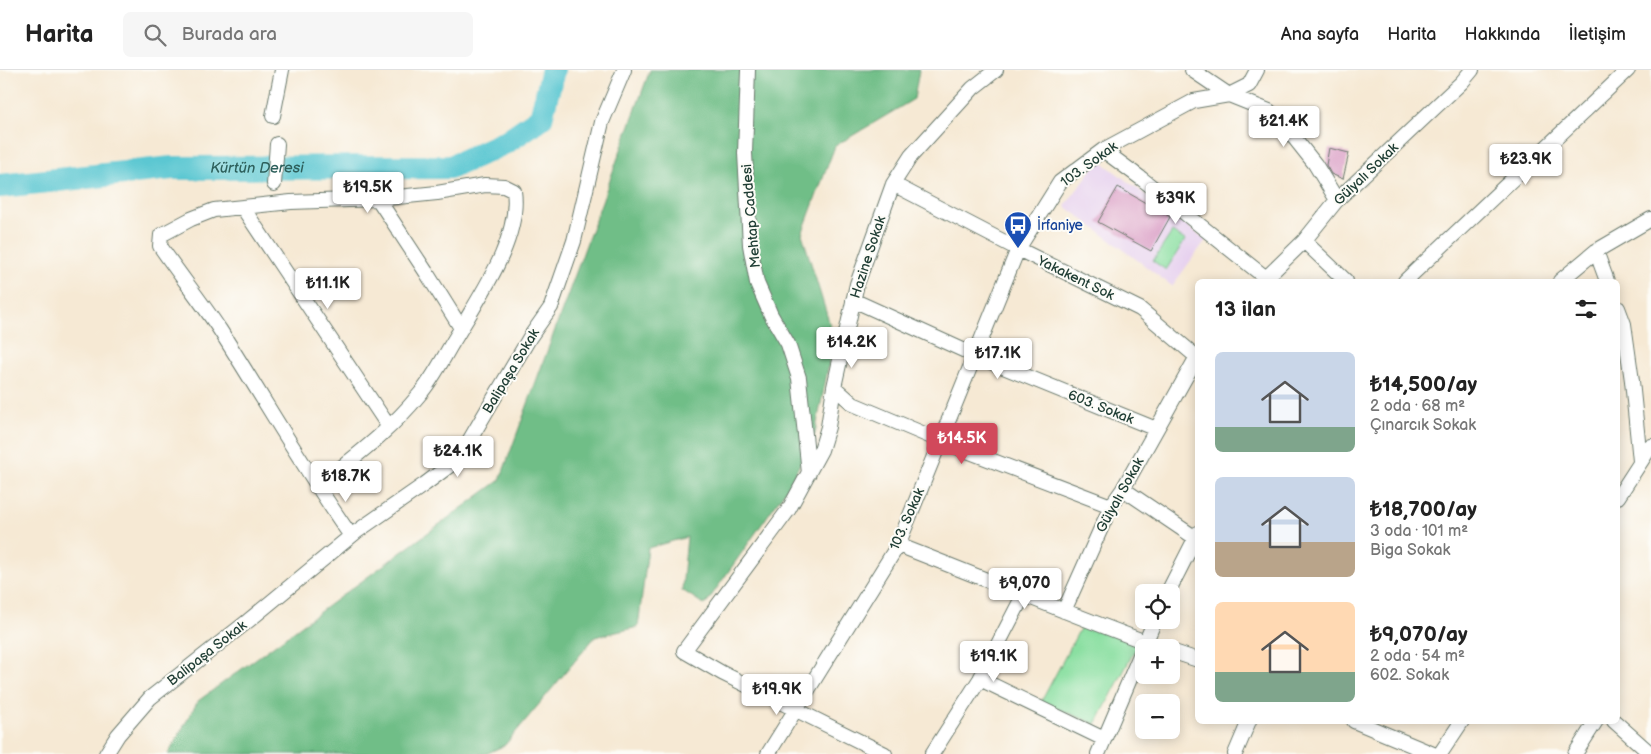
<!DOCTYPE html>
<html lang="tr">
<meta charset="utf-8">
<style>
:root{--surface:#fff;--page:#f6f6f6;--text:#222;--muted:#767676;--line:#e0e0e0;--accent:#d1495b}
body{margin:0;font-family:"Balsamiq Sans",sans-serif;background:var(--page);color:var(--text);height:100vh;display:flex;flex-direction:column;font-size:19px;white-space:nowrap}
*{box-sizing:border-box;margin:0}
p{font-size:16px;color:var(--muted)}
.icon{flex:none;width:28px;height:28px;fill:none;stroke:currentColor;stroke-width:2;stroke-linecap:round;stroke-linejoin:round}
.map{position:relative;flex:1;overflow:hidden}
.panel{position:absolute;left:1195px;top:209px;width:425px;height:445px;display:flex;flex-direction:column;background:var(--surface);border-radius:8px;box-shadow:0 2px 12px #0003}
.panel>*{flex:none}
.tools{position:absolute;left:1135px;top:514px;display:grid;gap:10px}
.tools a{display:grid;place-items:center;width:45px;height:45px;border-radius:8px;background:var(--surface);box-shadow:0 2px 12px #0003;font-size:25px}
.price{position:absolute;translate:-50% -42px;padding:0 11px;border-radius:5px;background:#fff;color:#222;font-size:16px;line-height:32px;filter:drop-shadow(0 1px 2px #0008)}
.price::after{content:'';position:absolute;left:50%;top:30px;width:15px;height:11px;margin-left:-8px;background:inherit;clip-path:polygon(0 0,100% 0,50% 100%)}
.price.selected{background:var(--accent);color:#fff}
ul{padding:0;list-style:none}
li{display:flex;align-items:center;gap:15px;height:125px;padding:0 20px}
li span{display:grid;place-items:center;flex:none;width:140px;height:100px;border-radius:8px;color:#555}
li>.icon{margin-inline-start:auto}
span .icon{width:60px;height:60px;fill:#fffc;stroke-width:1}
li b{font-size:21px}
h2{display:flex;justify-content:space-between;align-items:center;height:60px;padding:0 20px;font-size:21px}
header{display:flex;align-items:center;gap:30px;box-sizing:border-box;height:70px;padding:0 25px;background:var(--surface);border-bottom:1px solid var(--line)}
header strong{font-size:24px}
nav{display:flex;gap:28px;margin-inline-start:auto;font-size:18px}
.search{width:350px;height:45px;background:var(--page);display:flex;align-items:center;gap:12px;box-sizing:border-box;padding:0 18px;border-radius:8px;color:var(--muted);font-size:19px}
.map>svg:first-child{display:block}
</style>
<header>
<strong>Harita</strong>
<div class="search"><svg class="icon" aria-label="search" viewBox="0 0 24 24"><circle cx="10" cy="10" r="6"/><path d="M15 15l6 6"/></svg>Burada ara</div>
<nav><a>Ana sayfa</a><a>Harita</a><a>Hakkında</a><a>İletişim</a></nav>
</header>
<div class="map">
<svg width="1651" height="684" viewBox="0 0 1651 684">
<rect width="100%" height="100%" fill="#fdfcf7"/>
<filter id="ink" filterUnits="userSpaceOnUse"><feTurbulence type="fractalNoise" baseFrequency=".02" numOctaves="2"/><feDisplacementMap in="SourceGraphic" scale="10" xChannelSelector="R" yChannelSelector="G"/><feConvolveMatrix kernelMatrix="1 2 1 2 8 2 1 2 1" color-interpolation-filters="sRGB"/></filter>
<filter id="wash" filterUnits="userSpaceOnUse"><feTurbulence type="fractalNoise" baseFrequency=".0096" numOctaves="4" result="noise"/><feDisplacementMap in="SourceGraphic" scale="20" xChannelSelector="R" yChannelSelector="G"/><feGaussianBlur stdDeviation="1.12" result="paint"/><feColorMatrix in="noise" values="0 0 0 0 0 0 0 0 0 0 0 0 0 0 0 0 0 1.4 0 .05"/><feComposite in="paint" operator="in"/></filter>
<g filter="url(#wash)">
<rect width="100%" height="100%" fill="#f6e9d4"/>
<path fill="#e7d2ef" d="M1099,90L1206,170L1172,216L1065,136Z"/>
<path fill="#8adfa1" stroke="#548e6a" d="M1172,162L1185,170L1166,200L1153,191Z
M1083,553L1138,574L1096,654L1041,632Z"/>
<path fill="#6fbe87" stroke="#477e5e" d="M650,0H919L914,29L835,76L802,164L834,268L815,363L790,414L705,535L682,520L687,467L648,478L638,557L595,567L505,675L486,684H168L198,631L500,410Z"/>
<g fill="none" stroke-linecap="round" stroke-linejoin="round">
<path stroke="#5bc7d2" stroke-width="24" id="s1" d="M0,116L172,98L451,97L506,72L541,48L553,0"/>
</g>
<g id="blocks">
<path fill="#d692c0" d="M1329,78L1349,83L1343,109L1331,104L1326,95Z
M1118,117L1170,147L1151,181L1098,152Z"/>
</g>
</g>
<g filter="url(#ink)">
<use href="#blocks" fill-opacity="0" stroke="#6a796c" stroke-width="1"/>
<g fill="none" stroke-linecap="round" stroke-linejoin="round">
<g stroke="#6a796c" stroke-width="16">
<path id="minor" d="M748,0L745,83L750,175L757,213L771,245L788,274L799,308L809,403
M1192,0L1229,25L1269,41L1288,60L1315,94L1337,130
M273,46L282,0
M1103,80L1142,109L1266,208
M274,114L277,74
M893,114L1018,179L1140,239L1198,288
M378,129L426,202L461,258
M243,138L389,357
M1304,171L1346,211
M1596,181L1607,211
M1263,211L1304,171L1337,130L1462,12L1472,0
M1405,211L1628,0
M1560,211L1596,181L1651,149
M853,230L974,285L1156,359
M1618,238L1624,254L1632,311L1640,391
M834,317L853,334L941,371L1111,436
M317,417C353,388 390,361 419,325C434,308 444,286 456,267C479,227 521,169 514,121L504,116L485,115L437,123L378,129L291,132L214,140L191,149L161,165L160,176C179,204 201,231 220,260C264,329 304,399 351,466
M1123,419L1194,467
M1618,427L1651,376
M898,475C986,509 1073,546 1162,578
M1168,522L1198,463
M1064,541L1111,436L1123,419L1198,285
M1171,581L1198,590
M980,609L1104,669
M1354,651L1433,684
M1614,651L1651,684
M106,684L118,665L150,628L248,551L356,462L425,414L449,396L462,383L530,267L551,237L574,171L602,52L624,0
M768,684L898,475L1018,179L1060,112L1103,80L1194,31L1229,25L1249,15L1257,0
M885,684L722,603L684,581L789,439L821,380L828,357L834,317L857,214L893,114L911,86L973,18L996,0
M932,684L980,609L1024,524
M1098,684L1155,550
M1235,684L1249,651
M1440,684L1462,651
M1575,684L1596,651"/>
</g>
<use href="#minor" stroke="#fff" stroke-width="14"/>
</g>
</g>
<defs>
<g id="bus-pin" transform="scale(1.4375)"><path d="M0 17L-7.5 6A9.5 9.5 0 1 1 7.5 6Z" fill="#1a4fb4" stroke="#fdfcf7"/><path d="M-5-6H5V4H4V6H2V4H-2V6H-4V4H-5ZM-3.5-4V0h7V-4ZM-3.5 1.2v1.5H-2V1.2ZM2 1.2v1.5H3.5V1.2Z" fill="#fff"/></g>
</defs>
<g fill-rule="evenodd">
<use href="#bus-pin" x="1018" y="155"/>
</g>
<g text-anchor="middle" dominant-baseline="central" stroke-width="4" stroke-linejoin="round" paint-order="stroke">
<g font-size="14" fill="#1f3d34" stroke="#fdfcf7">
<text transform="translate(1089 94) rotate(-36)">103. Sokak</text>
<text transform="translate(1366 104) rotate(-44)">Gülyalı Sokak</text>
<text transform="translate(751 146) rotate(-95)">Mehtap Caddesi</text>
<text transform="translate(868 187) rotate(-72)">Hazine Sokak</text>
<text transform="translate(1076 208) rotate(26)">Yakakent Sok</text>
<text transform="translate(511 301) rotate(-59)">Balipaşa Sokak</text>
<text transform="translate(1101 337) rotate(22)">603. Sokak</text>
<text transform="translate(1120 425) rotate(-61)">Gülyalı Sokak</text>
<text transform="translate(907 449) rotate(-66)">103. Sokak</text>
<text transform="translate(207 583) rotate(-38)">Balipaşa Sokak</text>
</g>
<g font-size="14" fill="#164399" stroke="#fdfcf7" text-anchor="start">
<text x="1037" y="155">İrfaniye</text>
</g>
<g font-size="15" font-style="italic" fill="#2e605c" stroke="#fdfcf7">
<text stroke="none"><textPath href="#s1" startOffset="258">Kürtün Deresi</textPath></text>
</g>
</g>
</svg>
<div class="tools">
<a><svg class="icon" aria-label="locate" viewBox="0 0 24 24"><circle cx="12" cy="12" r="6"/><path d="M12 2v4M12 18v4M2 12h4M18 12h4"/></svg></a>
<a>+</a>
<a>−</a>
</div>
<b class="price" style="left:1284px;top:78px">₺21.4K</b>
<b class="price" style="left:1526px;top:116px">₺23.9K</b>
<b class="price" style="left:368px;top:144px">₺19.5K</b>
<b class="price" style="left:1176px;top:155px">₺39K</b>
<b class="price" style="left:328px;top:240px">₺11.1K</b>
<b class="price" style="left:852px;top:299px">₺14.2K</b>
<b class="price" style="left:998px;top:310px">₺17.1K</b>
<b class="price selected" style="left:962px;top:395px">₺14.5K</b>
<b class="price" style="left:458px;top:408px">₺24.1K</b>
<b class="price" style="left:346px;top:433px">₺18.7K</b>
<b class="price" style="left:1025px;top:540px">₺9,070</b>
<b class="price" style="left:994px;top:613px">₺19.1K</b>
<b class="price" style="left:777px;top:646px">₺19.9K</b>
<section class="panel">
<h2>13 ilan<svg class="icon" aria-label="filters" viewBox="0 0 24 24"><path d="M4 7h16M4 17h16"/><circle cx="9" cy="7" r="2"/><circle cx="15" cy="17" r="2"/></svg></h2>
<ul>
<li><span style="background:linear-gradient(#c9d6e8 75%,#7fa58c 0)"><svg class="icon" aria-label="home" viewBox="0 0 24 24"><path d="M3 11l9-7 9 7M6 9v11h12V9"/></svg></span><div><b>₺14,500/ay</b><p>2 oda · 68 m²</p><p>Çınarcık Sokak</p></div></li>
<li><span style="background:linear-gradient(#c9d6e8 65%,#b9a48a 0)"><svg class="icon" aria-label="home" viewBox="0 0 24 24"><path d="M3 11l9-7 9 7M6 9v11h12V9"/></svg></span><div><b>₺18,700/ay</b><p>3 oda · 101 m²</p><p>Biga Sokak</p></div></li>
<li><span style="background:linear-gradient(#ffd9b3 70%,#7fa58c 0)"><svg class="icon" aria-label="home" viewBox="0 0 24 24"><path d="M3 11l9-7 9 7M6 9v11h12V9"/></svg></span><div><b>₺9,070/ay</b><p>2 oda · 54 m²</p><p>602. Sokak</p></div></li>
</ul>
</section>
</div>
